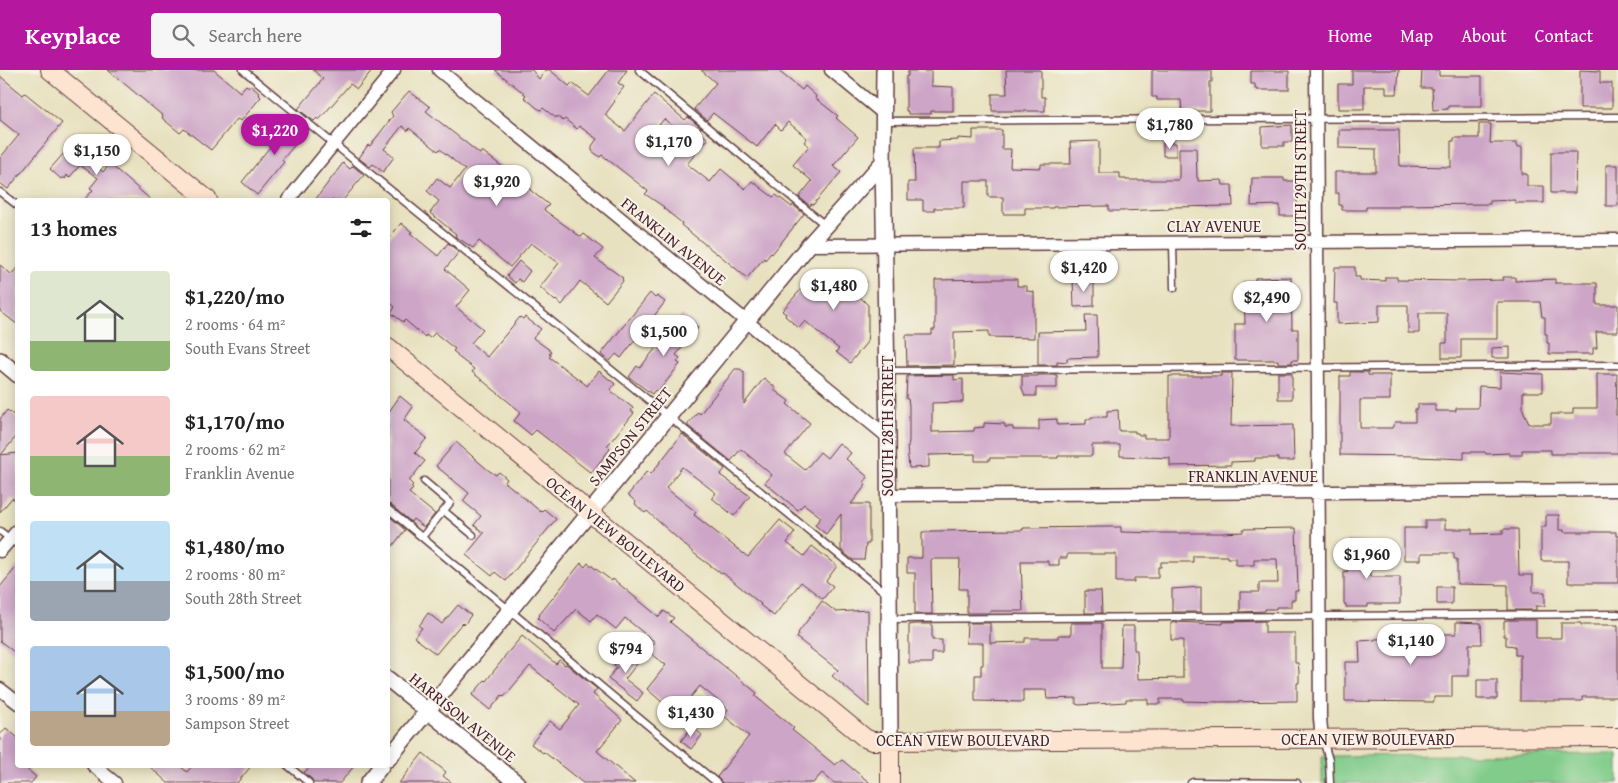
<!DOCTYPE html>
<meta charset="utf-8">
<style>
:root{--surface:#fff;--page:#f6f6f6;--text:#222;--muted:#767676;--accent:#b5179e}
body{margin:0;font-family:"Gentium Book Plus",serif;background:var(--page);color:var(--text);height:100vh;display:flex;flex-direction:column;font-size:19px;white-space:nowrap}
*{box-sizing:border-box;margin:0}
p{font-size:16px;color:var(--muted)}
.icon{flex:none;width:28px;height:28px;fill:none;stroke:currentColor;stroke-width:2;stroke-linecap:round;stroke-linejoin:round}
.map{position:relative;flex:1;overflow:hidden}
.drawer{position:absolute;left:15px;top:128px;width:375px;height:570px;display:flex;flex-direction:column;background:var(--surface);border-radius:5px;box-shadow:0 2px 12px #0003}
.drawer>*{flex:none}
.price{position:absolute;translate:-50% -42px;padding:0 11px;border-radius:18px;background:#fff;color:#222;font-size:16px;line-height:32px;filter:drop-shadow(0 1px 2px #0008)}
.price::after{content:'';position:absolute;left:50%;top:30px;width:15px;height:11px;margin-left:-8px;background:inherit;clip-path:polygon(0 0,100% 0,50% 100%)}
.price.selected{background:var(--accent);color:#fff}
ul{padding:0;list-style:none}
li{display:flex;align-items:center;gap:15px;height:125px;padding:0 15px}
li span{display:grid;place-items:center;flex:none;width:140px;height:100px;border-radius:5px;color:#555}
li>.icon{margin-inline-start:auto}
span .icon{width:60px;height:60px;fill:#fffc;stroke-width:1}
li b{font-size:21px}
h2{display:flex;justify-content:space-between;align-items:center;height:60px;padding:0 15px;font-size:21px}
header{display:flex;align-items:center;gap:30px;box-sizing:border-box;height:70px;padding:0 25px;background:var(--accent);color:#fff}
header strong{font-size:24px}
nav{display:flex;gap:28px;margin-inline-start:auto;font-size:18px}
.search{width:350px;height:45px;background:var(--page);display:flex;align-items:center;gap:12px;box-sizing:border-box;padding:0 18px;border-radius:5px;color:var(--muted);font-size:19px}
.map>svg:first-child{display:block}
</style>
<header>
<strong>Keyplace</strong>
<div class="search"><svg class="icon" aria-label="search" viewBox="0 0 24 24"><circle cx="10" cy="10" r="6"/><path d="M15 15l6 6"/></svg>Search here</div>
<nav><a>Home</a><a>Map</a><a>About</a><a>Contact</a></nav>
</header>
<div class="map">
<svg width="1618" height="713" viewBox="0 0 1618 713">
<rect width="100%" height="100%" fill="#f7f3e8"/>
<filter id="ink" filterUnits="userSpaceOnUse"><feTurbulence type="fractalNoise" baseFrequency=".02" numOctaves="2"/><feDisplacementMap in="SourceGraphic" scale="10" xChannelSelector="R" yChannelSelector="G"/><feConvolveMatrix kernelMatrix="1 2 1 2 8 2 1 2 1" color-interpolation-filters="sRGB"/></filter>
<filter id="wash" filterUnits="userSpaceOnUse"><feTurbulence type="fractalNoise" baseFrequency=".0096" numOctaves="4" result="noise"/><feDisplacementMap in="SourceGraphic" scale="20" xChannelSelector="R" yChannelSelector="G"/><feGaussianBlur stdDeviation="1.12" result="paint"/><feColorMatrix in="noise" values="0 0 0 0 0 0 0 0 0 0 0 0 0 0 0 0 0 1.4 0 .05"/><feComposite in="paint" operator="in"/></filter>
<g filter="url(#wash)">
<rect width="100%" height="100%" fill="#e8e1bf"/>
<path fill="#81cc8a" stroke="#66765a" d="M1618,684V713H1322V686Z"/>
<g id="blocks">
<path fill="#cda5c7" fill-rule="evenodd" d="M108,0H214L240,22L246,15L249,17L250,15L259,23L258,24L261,27L241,51L237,49L211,80L184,59L180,63L162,48L163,46Z
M313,0H372L357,19L350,14L319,50L317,48L314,51L298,39L323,9Z
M495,0H532L539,9L546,0H550L569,16L572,13L589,26L609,0H627L618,13L624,17L614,30L615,31L605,45L625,61L654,24L685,50L688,47L701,58L698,60L708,69L687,94L710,112L721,99L745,119L752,111L773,127L776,125L792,137L793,135L804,144L772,184L771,183L765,190L764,188L747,208L717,183V184L681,155L682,153L663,138L664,137L645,124L648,121L602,85L600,87L592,81V76L597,69L579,56L577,59L565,49L563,51L557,46L556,48L543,38L541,40L537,38L524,27L526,25ZM664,49L684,65L668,85L648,69Z
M701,0H777L802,20L805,16L816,26L815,28L838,46L836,48L858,67L833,96L841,102L813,135L811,134L810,136L799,127L812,111L793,95L809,76L804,72L807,68L788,52L781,60L775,54L757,77L713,43L707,50L694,39L716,13Z
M1006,0H1041V27H1045V41H992V24H1007Z
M1152,0H1212V12H1210V41H1182L1181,30H1157V27H1152Z
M1352,0H1399L1397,24H1386V16H1364V39H1338V14H1352Z
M1422,0H1439V6H1482V36H1448V39L1433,40L1432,18H1421Z
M1580,0L1600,1V13H1612V38H1580Z
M908,1H931V16L953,17V41H931V44H908V41H906V6H908Z
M1251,1H1289V20H1257V19H1255V14H1251Z
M0,6L23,25L25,23L62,53L8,119L0,113V88L19,65L0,50Z
M409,21L430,37L426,41L480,84L482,81L531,119L530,120L549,135L544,140L581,167L584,164L603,179L595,188L623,208L622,209L623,211L606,232L580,211L562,235L556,230L555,231L540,217L559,193L531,173L510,197L479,171L473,178L455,166L456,164L430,143L439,131L427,121L437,108L450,118L465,100L440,79L438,81L409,58L408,61L402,56L384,79L394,87L383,102L373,94L370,97L359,88L368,75L370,76L393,46L391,42Z
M294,48L308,59L282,90L284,92L257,125L242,112L280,64L277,61L286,51L291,55Z
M1479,54H1491L1490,73H1517V77H1522V104H1527V116H1544V133H1515V130L1490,131V134L1399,135V137H1366V140H1342V135H1339V123H1335V102H1376V79L1339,78V60H1399L1400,96L1451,97V71H1454V68H1479Z
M1292,55V72H1284V76H1262V57Z
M973,60H1002V79H1011L1010,97L1041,98V94H1071L1070,72L1099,71V103H1120V109H1126V110H1178L1179,108V78H1196L1197,108H1198V111L1222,110L1223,115H1232L1233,136L1169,137V139L1121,141H1109V136L1053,137V138H1025V144H1003V127H988V111H964V138H934V141H923V130H908V112H915L914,78H939V71L958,70V68L973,69Z
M79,69L93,79L87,86L103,102L110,94L151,130H84L93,120L90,118L98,108L80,95L69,108L67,105L65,109L63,107L61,109L50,99L72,74Z
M1163,73H1176V86H1163Z
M1551,82H1576L1575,123H1551Z
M343,93L350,99L353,96L364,105L343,130H315Z
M1606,95H1618V136H1606Z
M1252,108H1284V111H1297V146H1280V135L1251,136Z
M401,153L412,162L410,163L438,186L448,173L459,182L445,199L470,220L456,237L483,259L471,273L487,287L520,247L523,249L525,247L541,259L533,268L551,281L549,284L551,285L549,287L585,314L587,316L599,301L615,314L610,320L633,338L631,341L634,343L607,376L610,379L591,403L536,360L531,365L514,351L521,342L472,302L474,299L457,286L458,285L453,281L455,279L435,263L430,268L426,265L425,267L405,250L403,252L391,243L395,237L388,230V170Z
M519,191L530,201L522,212L518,209L515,213L507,206Z
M0,195L11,204L18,198V255L0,241Z
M1335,197H1355V207H1360V210L1385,211V207H1397V210L1461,211L1504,210L1503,207H1515V211L1555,209V213H1597V235H1618V262H1596L1597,278H1593V284H1549V273H1547V264H1545V247H1542L1540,232H1497V269H1461V288H1442V273H1447V243H1419V263H1408V235H1379V252L1337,254V233H1334Z
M853,201L867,212L857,224L868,235V263L867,272L850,293L836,282L839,279L818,262L805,251L799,258L785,246L786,244L782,241L809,210L819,219V202L852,203Z
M1291,207L1292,259H1298V290H1292V293H1278V290H1235V254H1245L1244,212H1255V208Z
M995,209H1017V216H1027V221L1034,222V268L989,267V261L954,262V295L907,296L906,265H932V260H935V210Z
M1073,209H1094V236L1074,237Z
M650,223L655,228L657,226L665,232L621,288L616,284L610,291L601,284Z
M682,245L698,258L676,285L680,288L677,292L680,294L658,322L655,320L652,324L629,307L637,296L640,298Z
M1085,245H1097L1098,287L1067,288V292L1057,291V295H1038V262L1086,261Z
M1510,277V288H1492V278Z
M735,299H740L744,302V334L764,308L776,318L774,320L789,331L787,334L810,353L785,384L805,400L820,382L827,388L839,373L851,383L846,389L868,407L864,412L866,415L851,434H869V474H866L864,490H853L841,480V444L826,464L815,455L821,447L804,434L798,440L765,413L772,405L741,379L731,391L688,356V354L698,342L700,344Z
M1350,302H1368V305H1390V330H1360V358H1392L1395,352H1415V339H1418V334H1435V341H1456V338H1478L1479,316L1500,317V302L1543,304V322H1523V340L1529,354H1551V344H1573V338H1597V304H1617L1616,345H1618V383H1565V384H1551V380H1522V385H1509V383L1486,384L1485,382H1464V389L1419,387V386L1340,385V306H1350Z
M1221,303H1232L1231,356L1293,355L1294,391H1278V388H1255V391L1231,392V395L1170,396V388L1120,386V375H1092V386H1058V388H989V391H975V384L929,385V397L909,398L907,377H908L909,371V335L908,329H906L907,306L954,305V310L963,309V332L932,333V362L974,361V358L984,357V353L1005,354V357H1013V360H1039V350L1057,349V355L1086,354V349H1091V347H1107V341L1118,340L1119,361H1135V363H1138L1139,365H1144V368H1169V306H1221Z
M1278,303H1292V329H1278Z
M1038,305H1057V318H1036V326H1025L1022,318V306H1038Z
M400,326L413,337L404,350L427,368L415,383L425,391L409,411L413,415L411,417L413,419L409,423L435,444L424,457L413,449L411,452L391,435L388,434V343Z
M7,340L18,348V364L1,385L18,383V432L12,428L0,442V349Z
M682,364L725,399L720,405L750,426L734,446L712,428L716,423L682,397L666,418L696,442L694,445L748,487L780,450L795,462L787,473L804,486L812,476L837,496L826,511L833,516L823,529L801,512L774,546L760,535L761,534L723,503L722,504L696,485L647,441L645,443L635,434L636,432L628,425L647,401L651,404Z
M456,372L488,400L496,405L499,402L507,409L505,412L541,442L544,439L556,449L506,511L495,502L492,506L466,485L484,463L474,455L481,446L463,431L469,423L436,396Z
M388,445L405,460L388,482Z
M1546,445H1559V460H1564V462H1616V466H1618V513H1568V491H1541V457H1546Z
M1425,450H1445V459H1472V464L1503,463V459H1518L1519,505H1533V522H1545V536H1536V540H1508V515L1457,514V489H1454V483H1421V490H1404V458H1425Z
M1106,457H1121V462L1158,463H1222L1243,462V459L1296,458L1298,521H1295V530H1291V537H1276V539H1265V541L1240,542V522H1259V513H1278L1277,489H1254V495H1236V488H1227V486H1193V492H1161V497H1158V508H1134V512H1116V484H1067V488H1059V495H1048V491H1021L1023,541H990V543H967V519H959L960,489H931L932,544H915V503H907V488H922V462H931V461L1023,460V458Z
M1347,471L1370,472V507H1400V534H1368V537H1346V534H1344V501L1347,502L1348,496Z
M581,493L585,497L588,493L612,511L613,509L659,547L664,541L674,548L670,552L757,623L755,626L794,658L792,660L835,695L842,690L870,713H834L822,703L813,713H722L717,707L749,666L724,646L728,639L700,616L684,635L686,637L678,646L647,619L666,595L648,581L655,572L625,548L616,559L597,544L591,551L576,539L554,563L538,548L540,546L539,545Z
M18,495V585L0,571V517Z
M1201,517V542H1172V519Z
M1437,517H1452V534H1437Z
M1085,521H1101L1102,543H1085Z
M822,531L836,542L868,540L869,637L832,606L838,600L797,568L799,564L798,563Z
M458,535L471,545L464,555L462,553L436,584L414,567L422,558L419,556L428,543L442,554Z
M1508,550H1536V568H1561V553H1581V555H1618V627H1582V631H1520V585H1515V576L1506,575V566H1504V551Z
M1265,551V563H1295V593H1298L1299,601V613H1297V631L1220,632L1183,631V629H1160V634H1148V629H1126V632L1079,635L1076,634V628L1047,629L1046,620H1023V632L975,631V605H981V595H983V573H966L967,553H990V573L1025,572V568H1058V565H1071V553H1102V598H1121L1122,556H1134V580H1137L1138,609L1183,608V570H1171V553L1173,552L1223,554V552Z
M1456,552L1481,553L1482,574H1469V606H1452V627H1434V632L1345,631V592H1360L1359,571L1375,570V569L1393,568V564H1456Z
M915,554H932V570H942V583H932V593H909V555Z
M522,566L556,594L559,590L565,595L566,594L597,619L593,624L622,650L597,681L635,713H583L544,682L543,683L531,674L550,651L560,659L579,635L530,596L504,627L502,625L490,640L472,625L485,610L486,611L504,588V587Z
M626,579L640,590L625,609L643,623L637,631L608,609L617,597L614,595Z
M1477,610H1497V629H1477Z
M692,657L702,665L691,679L681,671Z
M6,658L18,668V695H22L36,707L31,713H0V665Z
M423,683L446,702L443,706L452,713H399Z
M148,695H179L187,702L193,695H252L237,713H168Z
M311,695H355L340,713H314L312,709L304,703Z"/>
</g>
</g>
<g filter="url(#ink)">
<use href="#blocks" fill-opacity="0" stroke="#623c41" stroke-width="1"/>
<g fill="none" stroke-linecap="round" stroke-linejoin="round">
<g stroke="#623c41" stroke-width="9">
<path id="service" d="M243,0L888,525
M639,0L825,155
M884,51L1618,47
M0,122L18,136
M1173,173L1174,218
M887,301L1618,295
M388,439L717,713
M444,441L473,465
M0,461L18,475
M422,467L450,433L424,411
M889,549L1618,544
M1323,670L1329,690L1330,713
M287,695L309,713
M1191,713L1193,712L1297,713"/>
</g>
<g stroke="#623c41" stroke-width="15">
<path id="minor" d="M439,0L888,367
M831,0L884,44
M1316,0L1320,649L1322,669
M288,130L394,0
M809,175L1618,170
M888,425L1618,420
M0,481L18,460
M0,619L18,633
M93,695L115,713"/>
</g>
<g stroke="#623c41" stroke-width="18">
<path id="tertiary" d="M884,0L883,92L888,367L890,672
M0,290L18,305
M388,609L517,713
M388,689L809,175L883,92
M368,713L382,695"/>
</g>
<g stroke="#623c41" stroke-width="20">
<path id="secondary" d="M50,0L208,130
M388,277L865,668L872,671L1618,667
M890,672V713"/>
</g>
<use href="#service" stroke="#fff" stroke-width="6"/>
<use href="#minor" stroke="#fff" stroke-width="12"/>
<use href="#tertiary" stroke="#fff" stroke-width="15"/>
<use href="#secondary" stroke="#fde4d0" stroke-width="18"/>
</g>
</g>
<g text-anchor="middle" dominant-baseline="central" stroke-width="4" stroke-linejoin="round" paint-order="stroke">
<g font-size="16" fill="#4a1f2b" stroke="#f7f3e8">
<text transform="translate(1300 110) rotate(-90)">SOUTH 29TH STREET</text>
<text x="1214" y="156">CLAY AVENUE</text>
<text transform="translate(674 171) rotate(39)">FRANKLIN AVENUE</text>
<text transform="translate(887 356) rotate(-90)">SOUTH 28TH STREET</text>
<text transform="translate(630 366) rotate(-51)">SAMPSON STREET</text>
<text x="1253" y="406">FRANKLIN AVENUE</text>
<text transform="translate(616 464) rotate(39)">OCEAN VIEW BOULEVARD</text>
<text transform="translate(463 647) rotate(39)">HARRISON AVENUE</text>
<text x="1368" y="669">OCEAN VIEW BOULEVARD</text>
<text x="963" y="670">OCEAN VIEW BOULEVARD</text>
</g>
</g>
</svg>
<b class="price" style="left:1170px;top:80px">$1,780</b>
<b class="price selected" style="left:275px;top:86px">$1,220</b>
<b class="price" style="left:669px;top:97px">$1,170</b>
<b class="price" style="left:97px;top:106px">$1,150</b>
<b class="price" style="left:497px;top:137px">$1,920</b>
<b class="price" style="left:1084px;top:223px">$1,420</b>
<b class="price" style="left:834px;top:241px">$1,480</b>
<b class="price" style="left:1267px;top:253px">$2,490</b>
<b class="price" style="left:664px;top:287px">$1,500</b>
<b class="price" style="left:1367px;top:510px">$1,960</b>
<b class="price" style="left:1411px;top:596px">$1,140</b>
<b class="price" style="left:626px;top:604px">$794</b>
<b class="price" style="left:691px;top:668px">$1,430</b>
<section class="drawer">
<h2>13 homes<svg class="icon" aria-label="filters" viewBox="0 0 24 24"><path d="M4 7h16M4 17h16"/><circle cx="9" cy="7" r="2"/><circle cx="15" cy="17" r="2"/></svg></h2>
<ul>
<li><span style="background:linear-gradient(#dfe7d0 70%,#8fb573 0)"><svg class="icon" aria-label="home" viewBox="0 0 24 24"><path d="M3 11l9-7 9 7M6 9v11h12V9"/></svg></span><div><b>$1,220/mo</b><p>2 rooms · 64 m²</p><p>South Evans Street</p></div></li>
<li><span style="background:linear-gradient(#f6c9c9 60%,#8fb573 0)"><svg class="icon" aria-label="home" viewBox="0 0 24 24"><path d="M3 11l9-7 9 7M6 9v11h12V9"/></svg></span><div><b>$1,170/mo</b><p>2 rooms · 62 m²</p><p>Franklin Avenue</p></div></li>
<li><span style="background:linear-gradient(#bfe0f5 60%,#9aa5b1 0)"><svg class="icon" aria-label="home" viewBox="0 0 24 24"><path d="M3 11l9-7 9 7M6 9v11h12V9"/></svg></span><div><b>$1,480/mo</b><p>2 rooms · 80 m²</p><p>South 28th Street</p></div></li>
<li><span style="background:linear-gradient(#a9c7e8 65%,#b9a48a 0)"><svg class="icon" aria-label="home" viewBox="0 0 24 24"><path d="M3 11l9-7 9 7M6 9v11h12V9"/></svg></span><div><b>$1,500/mo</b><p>3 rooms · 89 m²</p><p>Sampson Street</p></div></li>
</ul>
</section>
</div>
